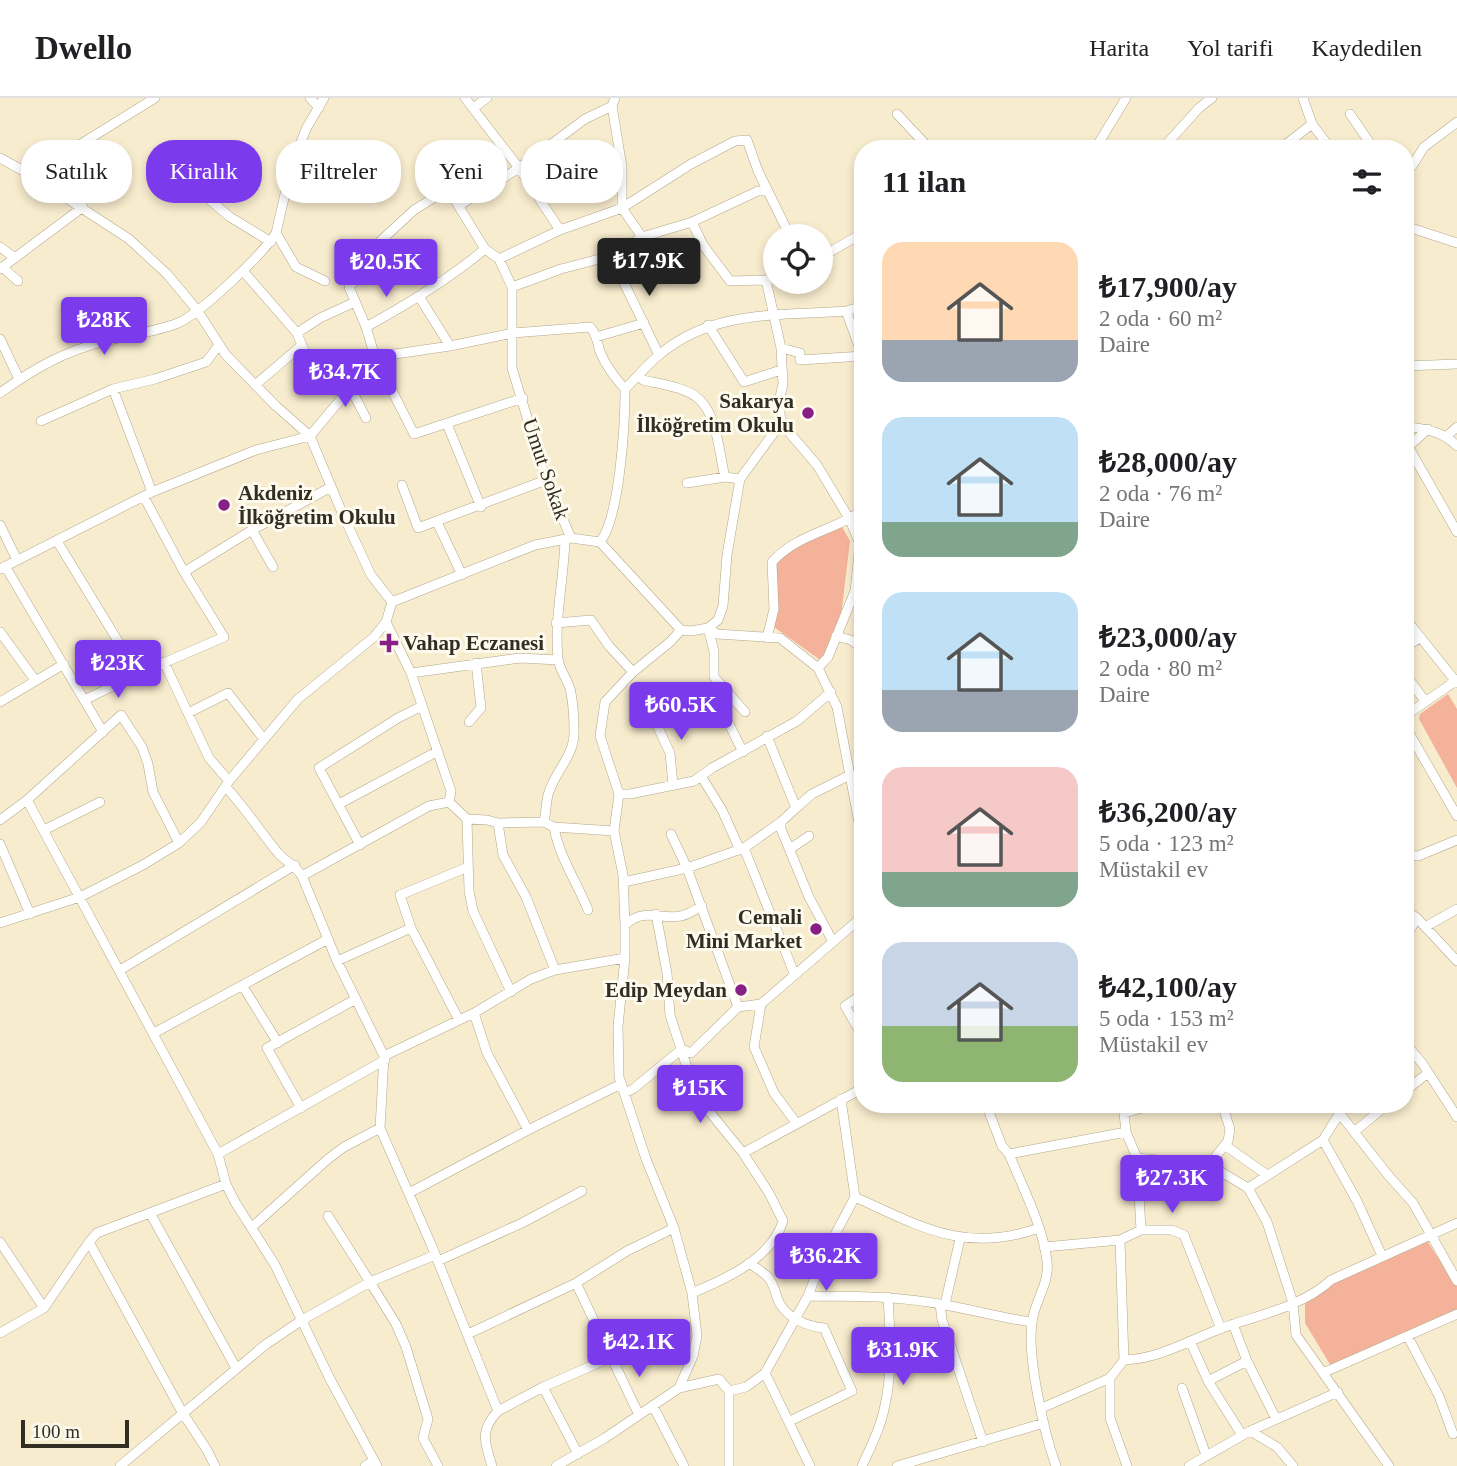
<!DOCTYPE html>
<html lang="tr">
<meta charset="utf-8">
<style>
:root{--surface:#fff;--page:#f2f2f2;--text:#202124;--muted:#757577;--line:#e0e0e0;--accent:#7c3aed}
body{margin:0;font-family:Georgia,serif;background:var(--page);color:var(--text);height:100vh;display:flex;flex-direction:column;font-size:26px;white-space:nowrap}
*{box-sizing:border-box;margin:0}
p{font-size:23px;color:var(--muted)}
.icon{flex:none;width:38px;height:38px;fill:none;stroke:currentColor;stroke-width:2;stroke-linecap:round;stroke-linejoin:round}
.map{position:relative;flex:1;overflow:hidden}
.drawer{position:absolute;left:854px;top:42px;width:560px;height:973px;display:flex;flex-direction:column;background:var(--surface);border-radius:28px;box-shadow:0 4px 10px #0003}
.drawer>*{flex:none}
.top-card{position:absolute;left:21px;top:42px;width:665px;height:63px;display:flex;gap:14px}
.fabs{position:absolute;left:763px;top:126px;display:grid;gap:14px}
.fabs a{display:grid;place-items:center;width:70px;height:70px;border-radius:50%;background:var(--surface);box-shadow:0 4px 10px #0003;font-size:35px}
.scale{position:absolute;left:21px;bottom:18px;width:108px;box-sizing:border-box;padding-left:7px;border:4px solid #332e23;border-top:0;font-size:19px;line-height:24px;white-space:nowrap;color:#332e23;-webkit-text-stroke:5px #fffaee;paint-order:stroke}
.price{position:absolute;translate:-50% -60px;padding:0 16px;border-radius:7px;background:var(--accent);color:#fff;font-size:23px;line-height:46px;filter:drop-shadow(0 2px 4px #0008)}
.price::after{content:'';position:absolute;left:50%;top:42px;width:21px;height:16px;margin-left:-10px;background:inherit;clip-path:polygon(0 0,100% 0,50% 100%)}
.price.selected{background:#222;color:#fff}
ul{padding:0;list-style:none}
li{display:flex;align-items:center;gap:21px;height:175px;padding:0 28px}
li span{display:grid;place-items:center;flex:none;width:196px;height:140px;border-radius:21px;color:#555}
li>.icon{margin-inline-start:auto}
span .icon{width:84px;height:84px;fill:#fffc;stroke-width:1}
li b{font-size:30px}
h2{display:flex;justify-content:space-between;align-items:center;height:84px;padding:0 28px;font-size:30px}
.tag{padding:0 24px;border-radius:28px;background:var(--surface);box-shadow:0 4px 10px #0003;font-size:24px;line-height:63px}
.tag.selected{background:var(--accent);color:#fff}
header{display:flex;align-items:center;gap:42px;box-sizing:border-box;height:98px;padding:0 35px;background:var(--surface);border-bottom:2px solid var(--line)}
header strong{font-size:33px}
nav{display:flex;gap:38px;margin-inline-start:auto;font-size:24px}
.map>svg:first-child{display:block}
</style>
<header>
<strong>Dwello</strong>
<nav><a>Harita</a><a>Yol tarifi</a><a>Kaydedilen</a></nav>
</header>
<div class="map">
<svg width="1457" height="1368" viewBox="0 0 1457 1368">
<rect width="100%" height="100%" fill="#f8ecce"/>
<path fill="#f4b29b" d="M841,427L850,443L842,510L836,538L823,564L767,524L774,508L776,467L781,459L796,449Z
M1448,596L1457,611V690L1419,621L1420,616Z
M1425,1140L1457,1188V1220L1331,1268L1305,1225V1206L1344,1178Z"/>
<g fill="none" stroke-linecap="round" stroke-linejoin="round">
<g stroke="#b2a78a" stroke-width="10">
<path id="minor" d="M310,0L319,10
M465,0L519,70L560,132
M615,0L612,8L622,69V110L642,139
M1303,0L1312,26L1331,51
M473,10L487,0
M897,16L930,51
M1350,16L1374,51
M1095,51L1126,0
M1162,51L1199,10L1212,0
M1280,51L1312,26
M0,60L31,77L129,141L167,176L197,212L226,257L276,308L310,338L343,417L371,477L392,504
M1405,75L1412,68L1424,49L1457,24
M31,77L155,0
M198,92L230,119L271,144
M460,107L519,70L585,21L612,8
M692,124L758,93H768
M1405,128L1457,145
M276,135L296,169L325,183
M0,149L15,160
M611,158L659,257
M821,159L863,135
M499,161L560,132L622,110L691,66L735,43L747,42L758,73L790,138
M2,169L18,183
M0,171L83,109
M243,173L297,235L320,220L355,204
M512,189L561,171L611,158L642,139L692,124L703,147L730,183L766,182L775,179
M420,200L450,248
M846,213L863,259
M708,227L744,284L781,272
M366,229C408,206 448,182 485,151
M297,235L309,265L301,273
M596,239L644,225
M0,241L19,281
M781,250L800,255V262L863,258
M1405,268L1457,266
M638,278L643,282C660,286 687,289 700,302C718,320 719,356 725,379
M255,287L301,248
M349,287L366,320
M0,295C35,270 63,254 105,243C128,237 156,234 178,225C201,215 263,156 276,135L291,70L306,31L324,0
M523,300L414,336L375,259L366,229L349,189L376,159L374,149L414,112L448,91L485,151L499,161L512,189V270L546,382L571,440
M41,323L113,291
M781,325L817,367L850,422L860,446L855,493L828,559L818,570
M447,326L481,409
M1405,328C1425,331 1442,333 1457,348
M1447,338L1457,329
M1405,343L1457,434
M1408,349L1428,331
M687,385L725,379L740,381
M402,387L418,430L546,382
M152,394L113,291L155,281L206,264L219,247
M437,424L462,477
M0,427L17,462
M252,432L273,469
M57,443L138,576
M600,444C620,419 625,325 625,291C636,280 647,267 659,257C713,211 780,218 846,213L863,208
M5,468L103,634
M0,471L152,394L256,352L310,338L341,301L360,267L375,259L450,248L513,235L590,229C598,237 597,247 601,256C607,270 616,281 625,291
M184,474L252,432L331,389
M392,504L535,447L571,440L600,444L681,532L691,533L708,530L717,536L780,540L818,570L837,609L863,746
M1405,520L1457,585
M386,524L411,575L451,693L449,704L467,721L469,793L473,813L511,894
M556,525L591,522L609,548L633,574
M0,534L35,582
M836,538L851,542L863,551
M767,540L774,511L772,464C797,436 834,433 863,412
M1405,549L1420,540
M164,564L209,660L229,683
M411,575L520,560L558,562
M1405,576L1425,603
M665,590L696,598L701,607L725,618L743,654
M84,602L138,576L224,539L184,474L144,399
M0,604L64,566
M649,610L670,655L673,687
M745,614L714,579V553L708,530L718,522L723,508L727,457L740,381L781,325L779,303L783,286L781,250L766,182
M188,615L228,595L263,640
M1405,618L1457,582
M469,624L481,610L476,565
M1405,628L1457,718
M701,678L722,712L740,752
M226,689C245,710 260,733 278,755C286,764 295,767 302,778L337,863L384,958L380,1030L431,1146L498,1313C479,1333 485,1345 492,1368
M619,696H630L694,683L712,670L797,623L831,594
M27,702L218,1056L226,1086L235,1104L275,1167L330,1281L377,1368
M339,706L438,653
M796,710L812,696L850,677
M467,721L487,722L498,725L544,724L554,729L614,733
M0,722L27,702L121,617L142,649L148,666L153,694L179,745
M544,724C546,715 546,705 548,697C554,674 575,658 574,633C574,621 573,606 571,595C569,582 559,573 558,560C554,520 564,481 565,441
M781,724V731L809,799L832,842
M498,725L503,757L526,799L555,872
M554,729C559,759 577,784 588,812
M44,732L100,704
M0,746L30,816
M360,747L319,670L398,620L422,608
M744,750L794,875
M790,751L809,738
M1405,757L1418,758L1457,742
M302,778L429,708L449,704
M624,784L687,770L671,736
M1405,812L1417,820L1457,863
M656,816L667,875L670,917L693,988L704,1007L743,1055L769,1095L783,1123C772,1160 726,1181 692,1195
M0,825L80,799L143,767L179,745L201,724L229,683L298,601L374,539L386,524L392,504
M625,827C644,809 661,822 681,818C688,817 696,811 702,808
M1425,829L1457,811
M1405,840L1417,820
M337,863L411,830
M120,872L295,767
M242,887L278,945
M863,896L845,908L863,939
M761,906L754,949L774,995L797,1026
M738,909L687,770L744,750L781,724L796,710L767,638
M474,915L487,955L528,1032
M459,922L411,830L400,797L468,769
M154,935L328,841
M1405,945L1422,965L1457,1019
M384,958L474,915L531,881L555,872L625,860
M1405,993L1428,975
M624,995L633,991L682,951L691,955L738,909L761,906L863,818
M986,1006L1002,1048L1009,1056C1022,1088 1043,1128 1047,1163C1050,1186 1034,1203 1032,1225C1027,1259 1044,1335 1056,1368
M1123,1006L1126,1034L1137,1060L1141,1132
M1272,1006H1275
M301,1010L267,950L356,901
M1225,1011L1242,1006
M1124,1015L1157,1006
M1340,1016L1388,1077L1413,1105L1457,1183
M1354,1034L1388,1006
M1323,1042L1357,1103L1382,1158
M1226,1048L1267,1077
M743,1055L863,990
M218,1056L385,962
M1009,1056L1126,1034
M1137,1060L1200,1066L1213,1069L1248,1090L1267,1124L1293,1205L1296,1237L1389,1368
M1208,1068L1228,1043L1230,1031L1222,1006
M1248,1090L1323,1042L1345,1006
M409,1095L528,1032L621,986
M855,1099C921,1129 965,1156 1039,1130
M150,1115L236,1270
M328,1118L370,1184L435,1157
M252,1129L328,1061L344,1049L380,1030
M0,1144L44,1210
M89,1144L182,1314L207,1352L215,1368
M1044,1149L1120,1142L1141,1132H1172L1184,1137L1221,1231
M438,1163L522,1125L582,1093
M749,1165C755,1169 763,1174 768,1179C775,1187 775,1197 780,1206C789,1221 807,1228 824,1230L852,1293L790,1323
M576,1185L639,1317
M808,1198C854,1198 900,1198 945,1207C974,1212 1002,1220 1031,1224
M940,1206L942,1222L983,1344
M945,1206L960,1141
M1233,1226L1247,1263L1276,1321
M0,1235L44,1210L89,1144L97,1135L226,1086
M468,1236L576,1185L627,1153L674,1130
M1408,1239L1439,1298L1453,1336
M1190,1243L1208,1283L1247,1263
M1124,1262C1159,1261 1190,1242 1222,1230C1258,1217 1302,1209 1331,1182L1457,1125
M1325,1274L1457,1216
M765,1275L810,1368
M1110,1280V1320L1127,1368
M1208,1283L1242,1337
M543,1289L578,1356
M679,1290L719,1281L729,1293L746,1289L765,1275L808,1198L824,1157L855,1099L841,1001
M1182,1290L1206,1357
M653,1308L684,1368
M1042,1310L1110,1280L1124,1262L1120,1142
M498,1313L543,1289L612,1259
M1250,1333L1277,1349L1293,1368
M120,1368L265,1247L302,1222L370,1184L396,1226L406,1249L428,1321L423,1340L438,1368
M365,1368L374,1363
M556,1368L605,1340L679,1290L693,1258L697,1238L692,1195L674,1130L646,1061L619,979L618,928L625,860V827L623,777L614,733L619,696L600,638L605,604L633,574L670,544L681,532
M729,1368V1293
M862,1368C871,1348 881,1329 885,1307C893,1273 890,1234 888,1199
M897,1368L1044,1325
M1189,1368L1250,1333L1338,1294"/>
</g>
<use href="#minor" stroke="#fff" stroke-width="9"/>
</g>
<g fill="#861f86" stroke="#fffaee" stroke-width="2.5">
<circle cx="808" cy="315" r="7"/>
<circle cx="224" cy="407" r="7"/>
<path d="M385.5 534.5h7v7h7v7h-7v7h-7v-7h-7v-7h7z"/>
<circle cx="816" cy="831" r="7"/>
<circle cx="741" cy="892" r="7"/>
</g>
<g text-anchor="middle" dominant-baseline="central" stroke-width="6" stroke-linejoin="round" paint-order="stroke">
<g font-size="21" font-weight="bold" fill="#332e23" stroke="#fffaee" text-anchor="end">
<text x="794" y="303">Sakarya<tspan x="794" dy="24">İlköğretim Okulu</tspan></text>
<text x="238" y="395" text-anchor="start">Akdeniz<tspan x="238" dy="24">İlköğretim Okulu</tspan></text>
<text x="403" y="545" text-anchor="start">Vahap Eczanesi</text>
<text x="802" y="819">Cemali<tspan x="802" dy="24">Mini Market</tspan></text>
<text x="727" y="892">Edip Meydan</text>
</g>
<g font-size="21" fill="#332e23" stroke="#fffaee">
<text transform="translate(546 371) rotate(71)">Umut Sokak</text>
</g>
</g>
</svg>
<div class="fabs">
<a><svg class="icon" aria-label="locate" viewBox="0 0 24 24"><circle cx="12" cy="12" r="6"/><path d="M12 2v4M12 18v4M2 12h4M18 12h4"/></svg></a>
</div>
<div class="scale">100 m</div>
<b class="price selected" style="left:649px;top:200px">₺17.9K</b>
<b class="price" style="left:386px;top:201px">₺20.5K</b>
<b class="price" style="left:104px;top:259px">₺28K</b>
<b class="price" style="left:345px;top:311px">₺34.7K</b>
<b class="price" style="left:118px;top:602px">₺23K</b>
<b class="price" style="left:681px;top:644px">₺60.5K</b>
<b class="price" style="left:700px;top:1027px">₺15K</b>
<b class="price" style="left:1172px;top:1117px">₺27.3K</b>
<b class="price" style="left:826px;top:1195px">₺36.2K</b>
<b class="price" style="left:639px;top:1281px">₺42.1K</b>
<b class="price" style="left:903px;top:1289px">₺31.9K</b>
<div class="top-card">
<a class="tag">Satılık</a>
<a class="tag selected">Kiralık</a>
<a class="tag">Filtreler</a>
<a class="tag">Yeni</a>
<a class="tag">Daire</a>
</div>
<section class="drawer">
<h2>11 ilan<svg class="icon" aria-label="filters" viewBox="0 0 24 24"><path d="M4 7h16M4 17h16"/><circle cx="9" cy="7" r="2"/><circle cx="15" cy="17" r="2"/></svg></h2>
<ul>
<li><span style="background:linear-gradient(#ffd9b3 70%,#9aa5b1 0)"><svg class="icon" aria-label="home" viewBox="0 0 24 24"><path d="M3 11l9-7 9 7M6 9v11h12V9"/></svg></span><div><b>₺17,900/ay</b><p>2 oda · 60 m²</p><p>Daire</p></div></li>
<li><span style="background:linear-gradient(#bfe0f5 75%,#7fa58c 0)"><svg class="icon" aria-label="home" viewBox="0 0 24 24"><path d="M3 11l9-7 9 7M6 9v11h12V9"/></svg></span><div><b>₺28,000/ay</b><p>2 oda · 76 m²</p><p>Daire</p></div></li>
<li><span style="background:linear-gradient(#bfe0f5 70%,#9aa5b1 0)"><svg class="icon" aria-label="home" viewBox="0 0 24 24"><path d="M3 11l9-7 9 7M6 9v11h12V9"/></svg></span><div><b>₺23,000/ay</b><p>2 oda · 80 m²</p><p>Daire</p></div></li>
<li><span style="background:linear-gradient(#f6c9c9 75%,#7fa58c 0)"><svg class="icon" aria-label="home" viewBox="0 0 24 24"><path d="M3 11l9-7 9 7M6 9v11h12V9"/></svg></span><div><b>₺36,200/ay</b><p>5 oda · 123 m²</p><p>Müstakil ev</p></div></li>
<li><span style="background:linear-gradient(#c9d6e8 60%,#8fb573 0)"><svg class="icon" aria-label="home" viewBox="0 0 24 24"><path d="M3 11l9-7 9 7M6 9v11h12V9"/></svg></span><div><b>₺42,100/ay</b><p>5 oda · 153 m²</p><p>Müstakil ev</p></div></li>
</ul>
</section>
</div>
